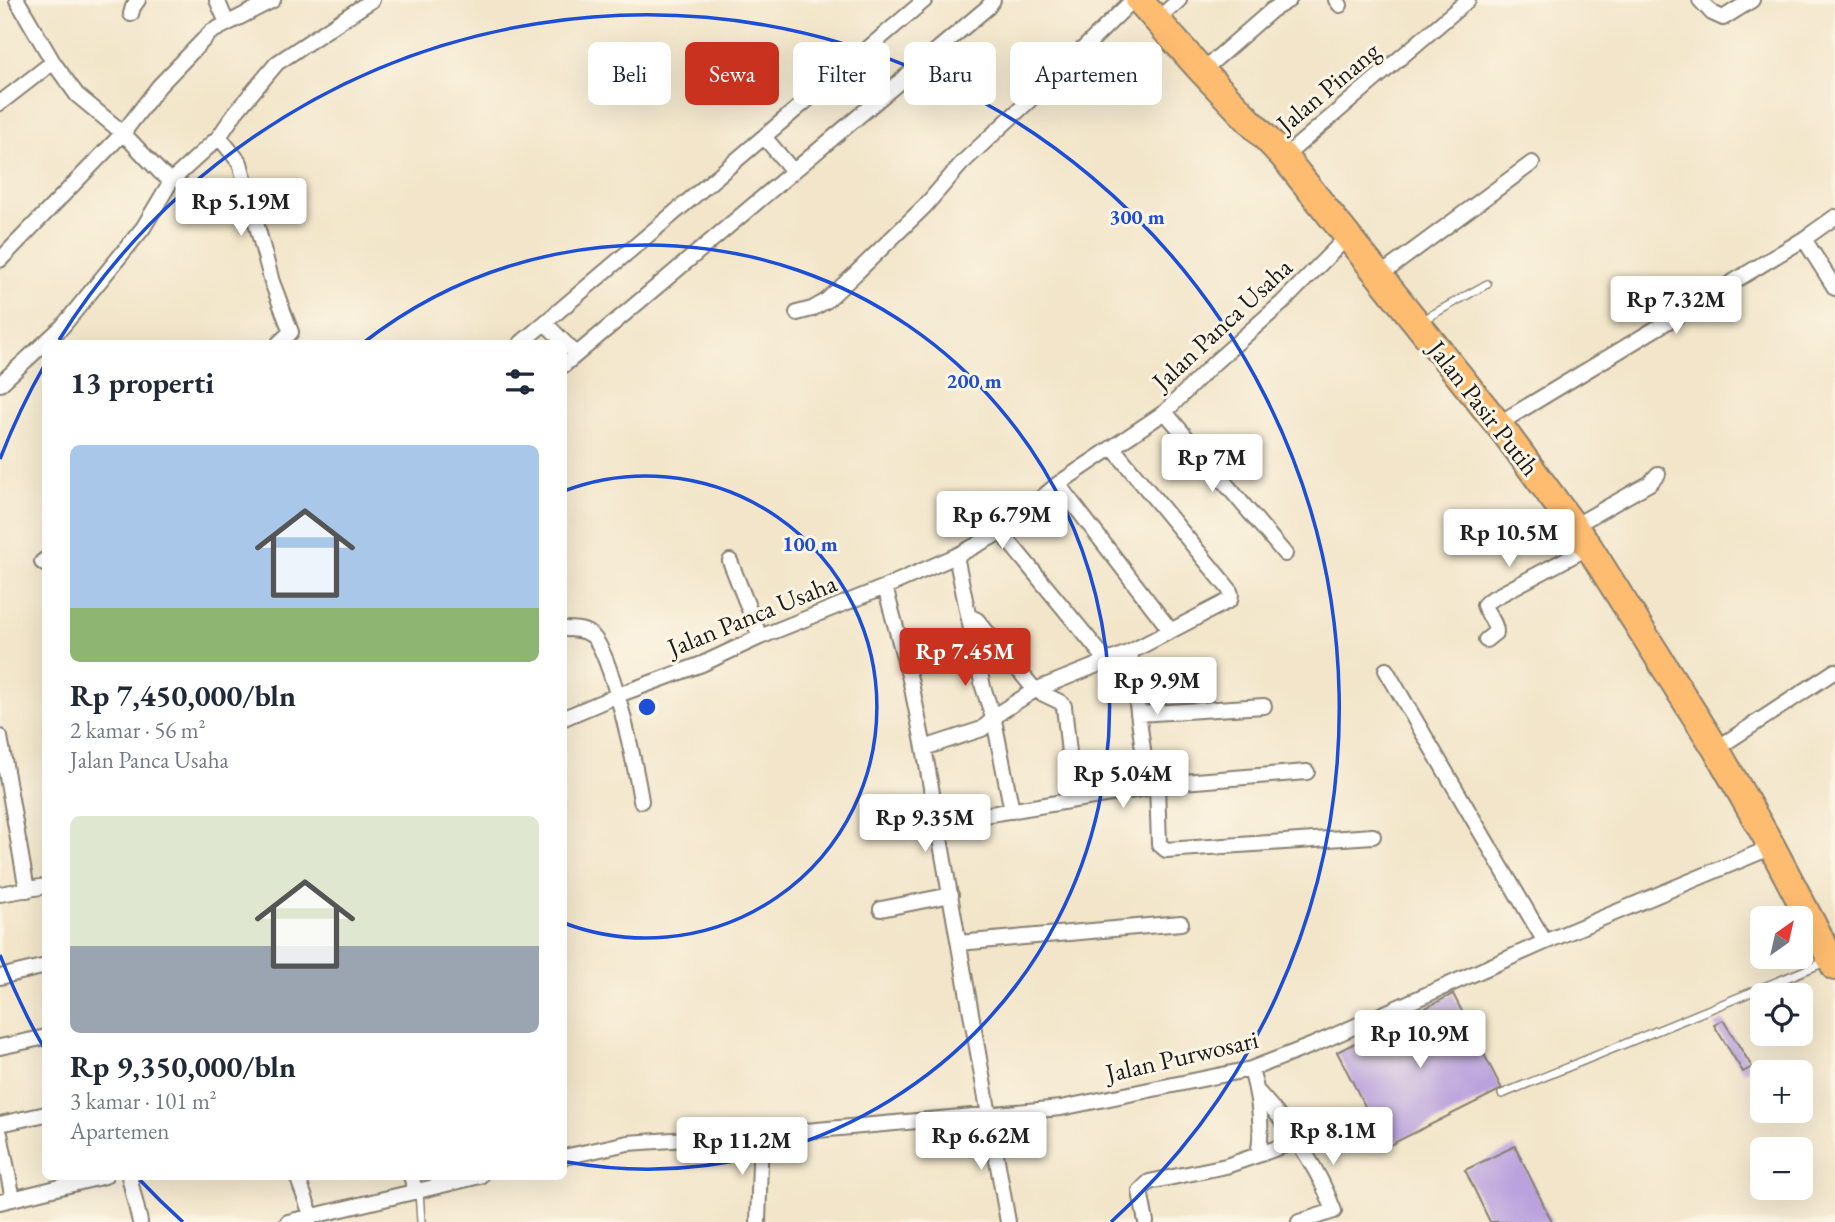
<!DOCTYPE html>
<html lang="id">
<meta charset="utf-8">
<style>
:root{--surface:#fff;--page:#f6f6f7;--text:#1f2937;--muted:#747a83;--accent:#c8321e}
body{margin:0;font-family:"EB Garamond",serif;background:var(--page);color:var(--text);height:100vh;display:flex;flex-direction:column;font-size:26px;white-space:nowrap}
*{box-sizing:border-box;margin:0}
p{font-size:23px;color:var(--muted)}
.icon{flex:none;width:38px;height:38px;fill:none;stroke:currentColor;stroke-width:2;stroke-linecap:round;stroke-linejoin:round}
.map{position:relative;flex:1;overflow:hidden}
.drawer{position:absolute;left:42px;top:340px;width:525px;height:840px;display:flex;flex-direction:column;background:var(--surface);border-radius:10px;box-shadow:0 7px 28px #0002}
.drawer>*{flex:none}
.banner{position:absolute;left:588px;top:42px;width:665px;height:63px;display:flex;gap:14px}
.needle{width:46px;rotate:34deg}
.fabs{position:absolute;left:1750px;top:906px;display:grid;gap:14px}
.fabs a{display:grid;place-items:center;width:63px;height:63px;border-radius:10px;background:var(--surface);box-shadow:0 7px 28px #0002;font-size:35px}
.price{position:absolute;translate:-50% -60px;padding:0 16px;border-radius:7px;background:#fff;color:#222;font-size:23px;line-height:46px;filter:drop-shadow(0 2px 4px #0008)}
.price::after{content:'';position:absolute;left:50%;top:42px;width:21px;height:16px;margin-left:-10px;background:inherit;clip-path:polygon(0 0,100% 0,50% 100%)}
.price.on{background:var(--accent);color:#fff}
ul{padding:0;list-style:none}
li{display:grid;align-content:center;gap:14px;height:371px;padding:0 28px}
li span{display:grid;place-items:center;height:217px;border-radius:10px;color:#555}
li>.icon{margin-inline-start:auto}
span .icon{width:126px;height:126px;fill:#fffc;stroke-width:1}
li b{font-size:30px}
h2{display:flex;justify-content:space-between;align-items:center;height:84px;padding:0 28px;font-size:30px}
.tag{padding:0 24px;border-radius:10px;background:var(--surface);box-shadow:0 7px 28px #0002;font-size:24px;line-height:63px}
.tag.on{background:var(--accent);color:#fff}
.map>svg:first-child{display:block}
</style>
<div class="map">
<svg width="1835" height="1222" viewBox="0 0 1835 1222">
<rect width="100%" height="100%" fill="#fcf5e5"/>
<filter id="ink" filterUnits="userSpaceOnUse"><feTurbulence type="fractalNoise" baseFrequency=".0143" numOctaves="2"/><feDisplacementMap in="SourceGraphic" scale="14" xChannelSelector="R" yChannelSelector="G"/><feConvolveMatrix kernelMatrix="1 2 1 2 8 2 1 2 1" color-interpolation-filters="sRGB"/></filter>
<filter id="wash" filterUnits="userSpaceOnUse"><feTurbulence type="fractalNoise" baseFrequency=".00686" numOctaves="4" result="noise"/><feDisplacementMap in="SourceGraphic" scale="28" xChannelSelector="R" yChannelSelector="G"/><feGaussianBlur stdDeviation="1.57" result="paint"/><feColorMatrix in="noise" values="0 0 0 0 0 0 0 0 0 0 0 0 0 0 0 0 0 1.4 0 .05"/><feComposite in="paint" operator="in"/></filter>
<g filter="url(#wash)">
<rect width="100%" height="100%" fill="#f2e5c9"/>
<g id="blocks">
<path fill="#baa3dd" d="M1453,994L1502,1089L1386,1147L1337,1052Z
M1723,1020L1752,1067L1743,1072L1714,1025Z
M1515,1146L1552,1222H1490L1465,1170Z"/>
</g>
</g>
<g filter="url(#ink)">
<use href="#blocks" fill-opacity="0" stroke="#878072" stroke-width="2"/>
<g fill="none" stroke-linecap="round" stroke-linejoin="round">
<g stroke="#878072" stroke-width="10">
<path id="lane" d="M1421,321L1487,284
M1502,1094L1825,962
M419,1191L421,1222"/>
</g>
<g stroke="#878072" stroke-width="18">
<path id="street" d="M17,0L53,62L77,95L123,133L160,172L171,181L219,137L235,113L277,63L372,0
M217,0L227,23
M1336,0L1340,5
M1700,0L1712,13L1723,18L1752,0
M131,14L133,7L138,0
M1157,20L1179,0
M1202,71L1272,10L1289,0
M0,103L53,62
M219,137L240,163L272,282L291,332L279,343
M765,138L793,171
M1284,157L1468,0
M1804,239L1835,288
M0,260L123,133L159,86L211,32L273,0
M1379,276L1532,163
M797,313L812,309L826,301L854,275L925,206L962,163L1046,85L1133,0
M545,323L576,354
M521,343L925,0
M564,365L988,7L993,0
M0,384L62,327L143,228L171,181
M1165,412L1285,554
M1498,424L1804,239L1835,217
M1058,484L1171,631
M1574,526L1650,483L1658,474
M1001,532L1107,661
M956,556L983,687L994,720L1012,811
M46,559L42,562L46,565
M730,561L760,637
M885,587L911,683L924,748L1008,1222
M969,616L977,620L1035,690L1060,702L1064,706L1074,800
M564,629C572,629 582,629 590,634C611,646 637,773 641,801
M1486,640L1496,632C1496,621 1487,615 1484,605L1488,601L1589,547
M1130,652L1148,787
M1386,670L1545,942
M1138,714L1264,706
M564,718L618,695L702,664L760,637L885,587L956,556L1001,532L1058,484L1165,412L1214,363L1282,303L1347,237
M0,737L27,890
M924,748L982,729L1002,711L1035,690L1130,652L1230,600L1231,594L1229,589L1113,448
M1716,749L1835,671
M1157,786L1159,844L1166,850L1373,836
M937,823L1183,782L1307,772
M0,894L46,886
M881,909L951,895
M959,943L1181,923
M0,977L46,966
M0,1047L46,1037
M1258,1092C1289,1126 1318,1167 1334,1211L1299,1222
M0,1124L46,1114
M0,1134L13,1199
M1258,1155L1296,1141
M564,1157L628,1143L806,1131L1061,1108L1251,1069L1313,1045L1545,942L1772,847
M129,1176L140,1222
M297,1176L312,1217
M411,1176L416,1192
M0,1202L105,1176
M288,1222L480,1176
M758,1222L761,1134
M1146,1222L1140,1191L1149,1182L1226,1166L1258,1155C1264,1126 1259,1097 1251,1069"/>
</g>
<g stroke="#878072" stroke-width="30">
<path id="highway" d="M1139,0L1202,71L1284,157L1505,433L1589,547L1716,749L1772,847L1835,967"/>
</g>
<use href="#lane" stroke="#fff" stroke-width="7"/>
<use href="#street" stroke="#fff" stroke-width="14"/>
<use href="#highway" stroke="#fdbc70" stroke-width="26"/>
</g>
</g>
<g fill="none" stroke="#1d4ed8" stroke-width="3.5">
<path d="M564 491A231 231 0 1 1 564 923"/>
<path d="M363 343A462 462 0 1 1 567 1162"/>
<path d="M183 1222A693 693 0 0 1 140 1180M44 1048A693 693 0 0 1 0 955M0 459A693 693 0 0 1 44 366M59 340A693 693 0 1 1 1111 1222"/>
</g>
<g text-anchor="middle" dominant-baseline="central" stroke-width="6" stroke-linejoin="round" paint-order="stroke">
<g font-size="26" fill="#1c1c1c" stroke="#fcf5e5">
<text transform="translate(1328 87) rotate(-40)">Jalan Pinang</text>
<text transform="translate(1222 324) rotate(-43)">Jalan Panca Usaha</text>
<text transform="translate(1484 408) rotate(52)">Jalan Pasir Putih</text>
<text transform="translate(752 615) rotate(-22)">Jalan Panca Usaha</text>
<text transform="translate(1182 1056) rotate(-13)">Jalan Purwosari</text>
</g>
</g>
<circle cx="647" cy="707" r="10" fill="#1d4ed8" stroke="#fcf5e5" stroke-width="3.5"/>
<g font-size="21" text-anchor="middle" font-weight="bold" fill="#1d4ed8" stroke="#fcf5e5" stroke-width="6" stroke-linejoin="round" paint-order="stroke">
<text x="1137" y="224">300 m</text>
<text x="974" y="388">200 m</text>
<text x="810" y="551">100 m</text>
</g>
</svg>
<div class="fabs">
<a><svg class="needle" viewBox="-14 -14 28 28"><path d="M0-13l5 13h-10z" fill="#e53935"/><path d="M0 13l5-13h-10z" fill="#747a83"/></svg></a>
<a><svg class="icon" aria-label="locate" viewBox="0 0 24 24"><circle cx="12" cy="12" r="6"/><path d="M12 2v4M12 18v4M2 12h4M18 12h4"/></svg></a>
<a>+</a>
<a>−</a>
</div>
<b class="price" style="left:241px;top:238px">Rp 5.19M</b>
<b class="price" style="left:1676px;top:336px">Rp 7.32M</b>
<b class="price" style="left:1212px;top:494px">Rp 7M</b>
<b class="price" style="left:1002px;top:551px">Rp 6.79M</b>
<b class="price" style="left:1509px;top:569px">Rp 10.5M</b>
<b class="price on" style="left:965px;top:688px">Rp 7.45M</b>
<b class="price" style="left:1157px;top:717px">Rp 9.9M</b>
<b class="price" style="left:1123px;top:810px">Rp 5.04M</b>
<b class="price" style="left:925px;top:854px">Rp 9.35M</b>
<b class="price" style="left:1420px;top:1070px">Rp 10.9M</b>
<b class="price" style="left:1333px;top:1167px">Rp 8.1M</b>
<b class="price" style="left:981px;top:1172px">Rp 6.62M</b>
<b class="price" style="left:742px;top:1177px">Rp 11.2M</b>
<div class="banner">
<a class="tag">Beli</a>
<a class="tag on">Sewa</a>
<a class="tag">Filter</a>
<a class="tag">Baru</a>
<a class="tag">Apartemen</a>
</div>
<section class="drawer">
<h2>13 properti<svg class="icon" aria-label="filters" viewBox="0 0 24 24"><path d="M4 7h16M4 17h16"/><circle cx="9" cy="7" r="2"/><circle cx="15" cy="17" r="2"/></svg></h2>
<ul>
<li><span style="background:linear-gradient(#a9c7e8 75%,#8fb573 0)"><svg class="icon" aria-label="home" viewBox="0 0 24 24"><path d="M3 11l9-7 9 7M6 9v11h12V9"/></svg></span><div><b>Rp 7,450,000/bln</b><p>2 kamar · 56 m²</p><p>Jalan Panca Usaha</p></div></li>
<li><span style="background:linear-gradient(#dfe7d0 60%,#9aa5b1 0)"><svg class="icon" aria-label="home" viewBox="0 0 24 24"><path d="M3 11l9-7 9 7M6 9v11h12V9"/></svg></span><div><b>Rp 9,350,000/bln</b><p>3 kamar · 101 m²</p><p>Apartemen</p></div></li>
</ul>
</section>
</div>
